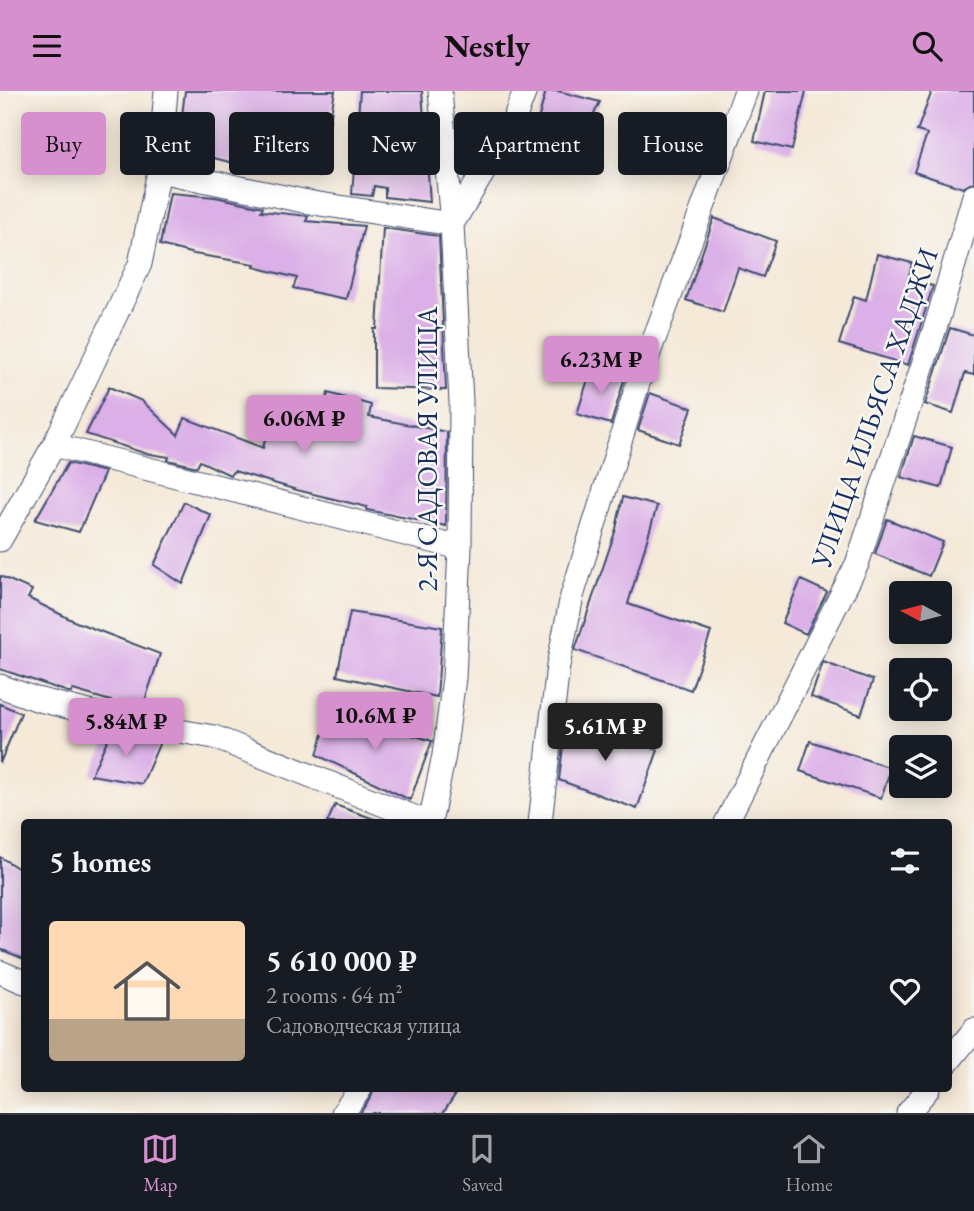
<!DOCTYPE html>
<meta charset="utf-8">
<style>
:root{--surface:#171b24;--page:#242831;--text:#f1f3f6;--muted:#9ea1a6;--line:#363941;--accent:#d690ce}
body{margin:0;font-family:"EB Garamond",serif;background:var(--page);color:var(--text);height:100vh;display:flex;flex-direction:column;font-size:26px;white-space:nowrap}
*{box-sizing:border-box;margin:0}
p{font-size:23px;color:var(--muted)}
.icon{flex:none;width:38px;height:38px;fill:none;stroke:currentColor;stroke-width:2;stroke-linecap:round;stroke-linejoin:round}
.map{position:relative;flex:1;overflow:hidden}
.panel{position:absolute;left:21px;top:728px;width:931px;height:273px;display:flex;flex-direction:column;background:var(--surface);border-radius:7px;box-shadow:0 4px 18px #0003}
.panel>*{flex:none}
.guide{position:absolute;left:21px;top:21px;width:933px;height:63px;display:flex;gap:14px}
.needle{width:46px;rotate:277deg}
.tools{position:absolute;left:889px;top:490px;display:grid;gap:14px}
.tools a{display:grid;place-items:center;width:63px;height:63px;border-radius:7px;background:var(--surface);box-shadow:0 4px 18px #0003;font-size:35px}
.price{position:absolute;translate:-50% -60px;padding:0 16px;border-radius:7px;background:var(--accent);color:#111;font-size:23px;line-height:46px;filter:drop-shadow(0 2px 4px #0008)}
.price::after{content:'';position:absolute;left:50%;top:42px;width:21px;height:16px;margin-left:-10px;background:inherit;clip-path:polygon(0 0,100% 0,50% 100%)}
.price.selected{background:#222;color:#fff}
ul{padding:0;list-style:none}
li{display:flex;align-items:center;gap:21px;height:175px;padding:0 28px}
li span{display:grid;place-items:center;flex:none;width:196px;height:140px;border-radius:7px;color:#555}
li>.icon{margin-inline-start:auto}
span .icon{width:84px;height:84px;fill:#fffc;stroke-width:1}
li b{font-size:30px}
h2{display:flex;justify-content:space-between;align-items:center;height:84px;padding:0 28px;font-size:30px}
.chip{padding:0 24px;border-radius:7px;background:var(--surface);box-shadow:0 4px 18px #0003;font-size:24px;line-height:63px}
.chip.selected{background:var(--accent);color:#111}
header{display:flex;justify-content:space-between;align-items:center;height:91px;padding:0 28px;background:var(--accent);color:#111;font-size:32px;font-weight:700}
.menu{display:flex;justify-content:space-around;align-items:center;height:98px;border-top:2px solid var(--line);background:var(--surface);font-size:19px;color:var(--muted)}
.menu a{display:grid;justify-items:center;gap:4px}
.menu .selected{color:var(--accent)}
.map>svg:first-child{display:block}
</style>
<header><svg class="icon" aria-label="menu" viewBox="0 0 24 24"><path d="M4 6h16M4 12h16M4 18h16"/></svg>Nestly<svg class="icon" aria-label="search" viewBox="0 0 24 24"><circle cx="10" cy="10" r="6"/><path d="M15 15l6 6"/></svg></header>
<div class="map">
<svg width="974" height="1022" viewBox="0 0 974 1022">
<rect width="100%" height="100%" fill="#f6f6f2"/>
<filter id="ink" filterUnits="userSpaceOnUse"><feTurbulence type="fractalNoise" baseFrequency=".0143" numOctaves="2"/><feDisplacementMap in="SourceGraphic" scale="14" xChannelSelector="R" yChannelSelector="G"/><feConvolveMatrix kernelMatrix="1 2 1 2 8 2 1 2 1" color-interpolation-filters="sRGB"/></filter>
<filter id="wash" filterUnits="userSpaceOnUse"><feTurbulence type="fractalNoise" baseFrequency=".00686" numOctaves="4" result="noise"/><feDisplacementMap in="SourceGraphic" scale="28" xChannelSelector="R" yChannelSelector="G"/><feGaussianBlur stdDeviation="1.57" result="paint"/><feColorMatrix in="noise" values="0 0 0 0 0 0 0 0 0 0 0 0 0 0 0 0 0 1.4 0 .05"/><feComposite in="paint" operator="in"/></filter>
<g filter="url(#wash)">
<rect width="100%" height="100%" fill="#f5e9d8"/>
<g id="blocks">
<path fill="#dbafe7" d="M185,0H335L320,86L261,73V79L178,58Z
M360,0H422L430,111L385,106V97L374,95L372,105L352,103Z
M546,0H558L600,11L577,56L535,40Z
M765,0H806L792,59L754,50Z
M932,0H974V91L963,97L914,81L927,43L917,40Z
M689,25L718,36L701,80L672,69Z
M170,102L215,106L263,116L261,120L308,125L306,130L364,135L346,208L293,197L297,187L254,176L255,173L194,163L160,154Z
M714,127L776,150L763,186L738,177L723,221L686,209Z
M383,137L439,145L446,299L374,297V238H377Z
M877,163L912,172L908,189L933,195L908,274L839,253L854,205L866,209Z
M950,237L974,244V284L965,282L953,322L925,313Z
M592,276L625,286L611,333L577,323Z
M109,296L142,310L178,344L185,327L263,357L268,336L319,350L328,302L371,314L369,326L447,341L446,435L367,419V416L297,399L234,380L230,384L200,370L197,376L168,369L169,366L144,362L86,343Z
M650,302L692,317L679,353L638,339Z
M914,345L952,356L941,397L901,386Z
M68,372L105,381L79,441L35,429Z
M623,406L657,415L628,513L711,541L691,599L575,559L616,438Z
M184,411L211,424L183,493L154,474Z
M887,428L943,451L929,485L875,463Z
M0,485L32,499L28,507L76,531L160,563L142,619L73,599L71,602L0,578Z
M801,489L827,501L806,543L782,532Z
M350,521L442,536L437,606L337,585Z
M823,571L873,589L861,624L811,606Z
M0,613L21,622L0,672Z
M330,619L432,650L410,709L317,664Z
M569,626L658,659L637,718L559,689L565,638Z
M111,641L160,651L142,693L91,684Z
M810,650L891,677L881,707L800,680Z
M335,714L377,729V732H327Z
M0,766L24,781V868L0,858Z
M374,998H446L455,1004L443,1022H360L371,1006Z"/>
</g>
</g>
<g filter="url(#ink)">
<use href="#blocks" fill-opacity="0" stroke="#3c4b70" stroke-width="2"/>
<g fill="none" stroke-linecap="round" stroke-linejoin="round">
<g stroke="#3c4b70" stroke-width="25">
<path id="minor" d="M159,80L313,112L452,133L440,0
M54,354L460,457
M0,449L54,354L140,173L159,80L166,0
M0,595L36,608L133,632L214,646L429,732
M430,732L444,664L454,587L460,457L461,311L452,133L512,34L525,0
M540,732L558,575L572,505L640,286L746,0
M726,732L857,473L938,228L974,105
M0,881L24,891
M948,971L974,939
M343,1022L360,998
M908,1022L928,998"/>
</g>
<use href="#minor" stroke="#fff" stroke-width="23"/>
</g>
</g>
<g text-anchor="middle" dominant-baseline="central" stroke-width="5" stroke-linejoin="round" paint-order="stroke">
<g font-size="28" fill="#1b2f5e" stroke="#f6f6f2">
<text transform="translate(874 317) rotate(-71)">УЛИЦА ИЛЬЯСА ХАДЖИ</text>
<text transform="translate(427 358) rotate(-90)">2-Я САДОВАЯ УЛИЦА</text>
</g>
</g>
</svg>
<div class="tools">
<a><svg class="needle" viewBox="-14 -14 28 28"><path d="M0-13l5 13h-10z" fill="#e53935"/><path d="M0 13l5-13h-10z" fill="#9ea1a6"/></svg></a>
<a><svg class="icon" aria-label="locate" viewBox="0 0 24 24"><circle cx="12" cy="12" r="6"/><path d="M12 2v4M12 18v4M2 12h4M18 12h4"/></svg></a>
<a><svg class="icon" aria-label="layers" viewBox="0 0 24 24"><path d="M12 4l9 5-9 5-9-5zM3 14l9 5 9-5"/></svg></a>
</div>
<b class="price" style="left:601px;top:305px">6.23M ₽</b>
<b class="price" style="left:304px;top:364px">6.06M ₽</b>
<b class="price" style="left:375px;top:661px">10.6M ₽</b>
<b class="price" style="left:126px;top:667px">5.84M ₽</b>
<b class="price selected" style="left:605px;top:672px">5.61M ₽</b>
<div class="guide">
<a class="chip selected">Buy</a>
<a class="chip">Rent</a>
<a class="chip">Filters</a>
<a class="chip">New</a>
<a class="chip">Apartment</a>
<a class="chip">House</a>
</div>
<section class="panel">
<h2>5 homes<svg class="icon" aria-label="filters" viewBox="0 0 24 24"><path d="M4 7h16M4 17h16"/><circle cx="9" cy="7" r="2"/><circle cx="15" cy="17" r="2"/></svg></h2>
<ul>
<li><span style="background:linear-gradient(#ffd9b3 70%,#b9a48a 0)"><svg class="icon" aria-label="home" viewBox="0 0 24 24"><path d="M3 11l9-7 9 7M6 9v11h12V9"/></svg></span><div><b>5 610 000 ₽</b><p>2 rooms · 64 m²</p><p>Садоводческая улица</p></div><svg class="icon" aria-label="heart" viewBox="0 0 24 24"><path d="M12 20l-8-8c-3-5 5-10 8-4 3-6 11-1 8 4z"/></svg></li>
</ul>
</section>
</div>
<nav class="menu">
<a class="selected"><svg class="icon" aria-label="map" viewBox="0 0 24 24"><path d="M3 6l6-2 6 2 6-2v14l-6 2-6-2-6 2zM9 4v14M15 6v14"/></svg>Map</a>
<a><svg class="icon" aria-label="saved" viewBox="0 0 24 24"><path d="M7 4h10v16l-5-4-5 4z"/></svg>Saved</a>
<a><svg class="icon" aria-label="home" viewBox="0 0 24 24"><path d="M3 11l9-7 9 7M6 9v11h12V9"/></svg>Home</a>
</nav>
